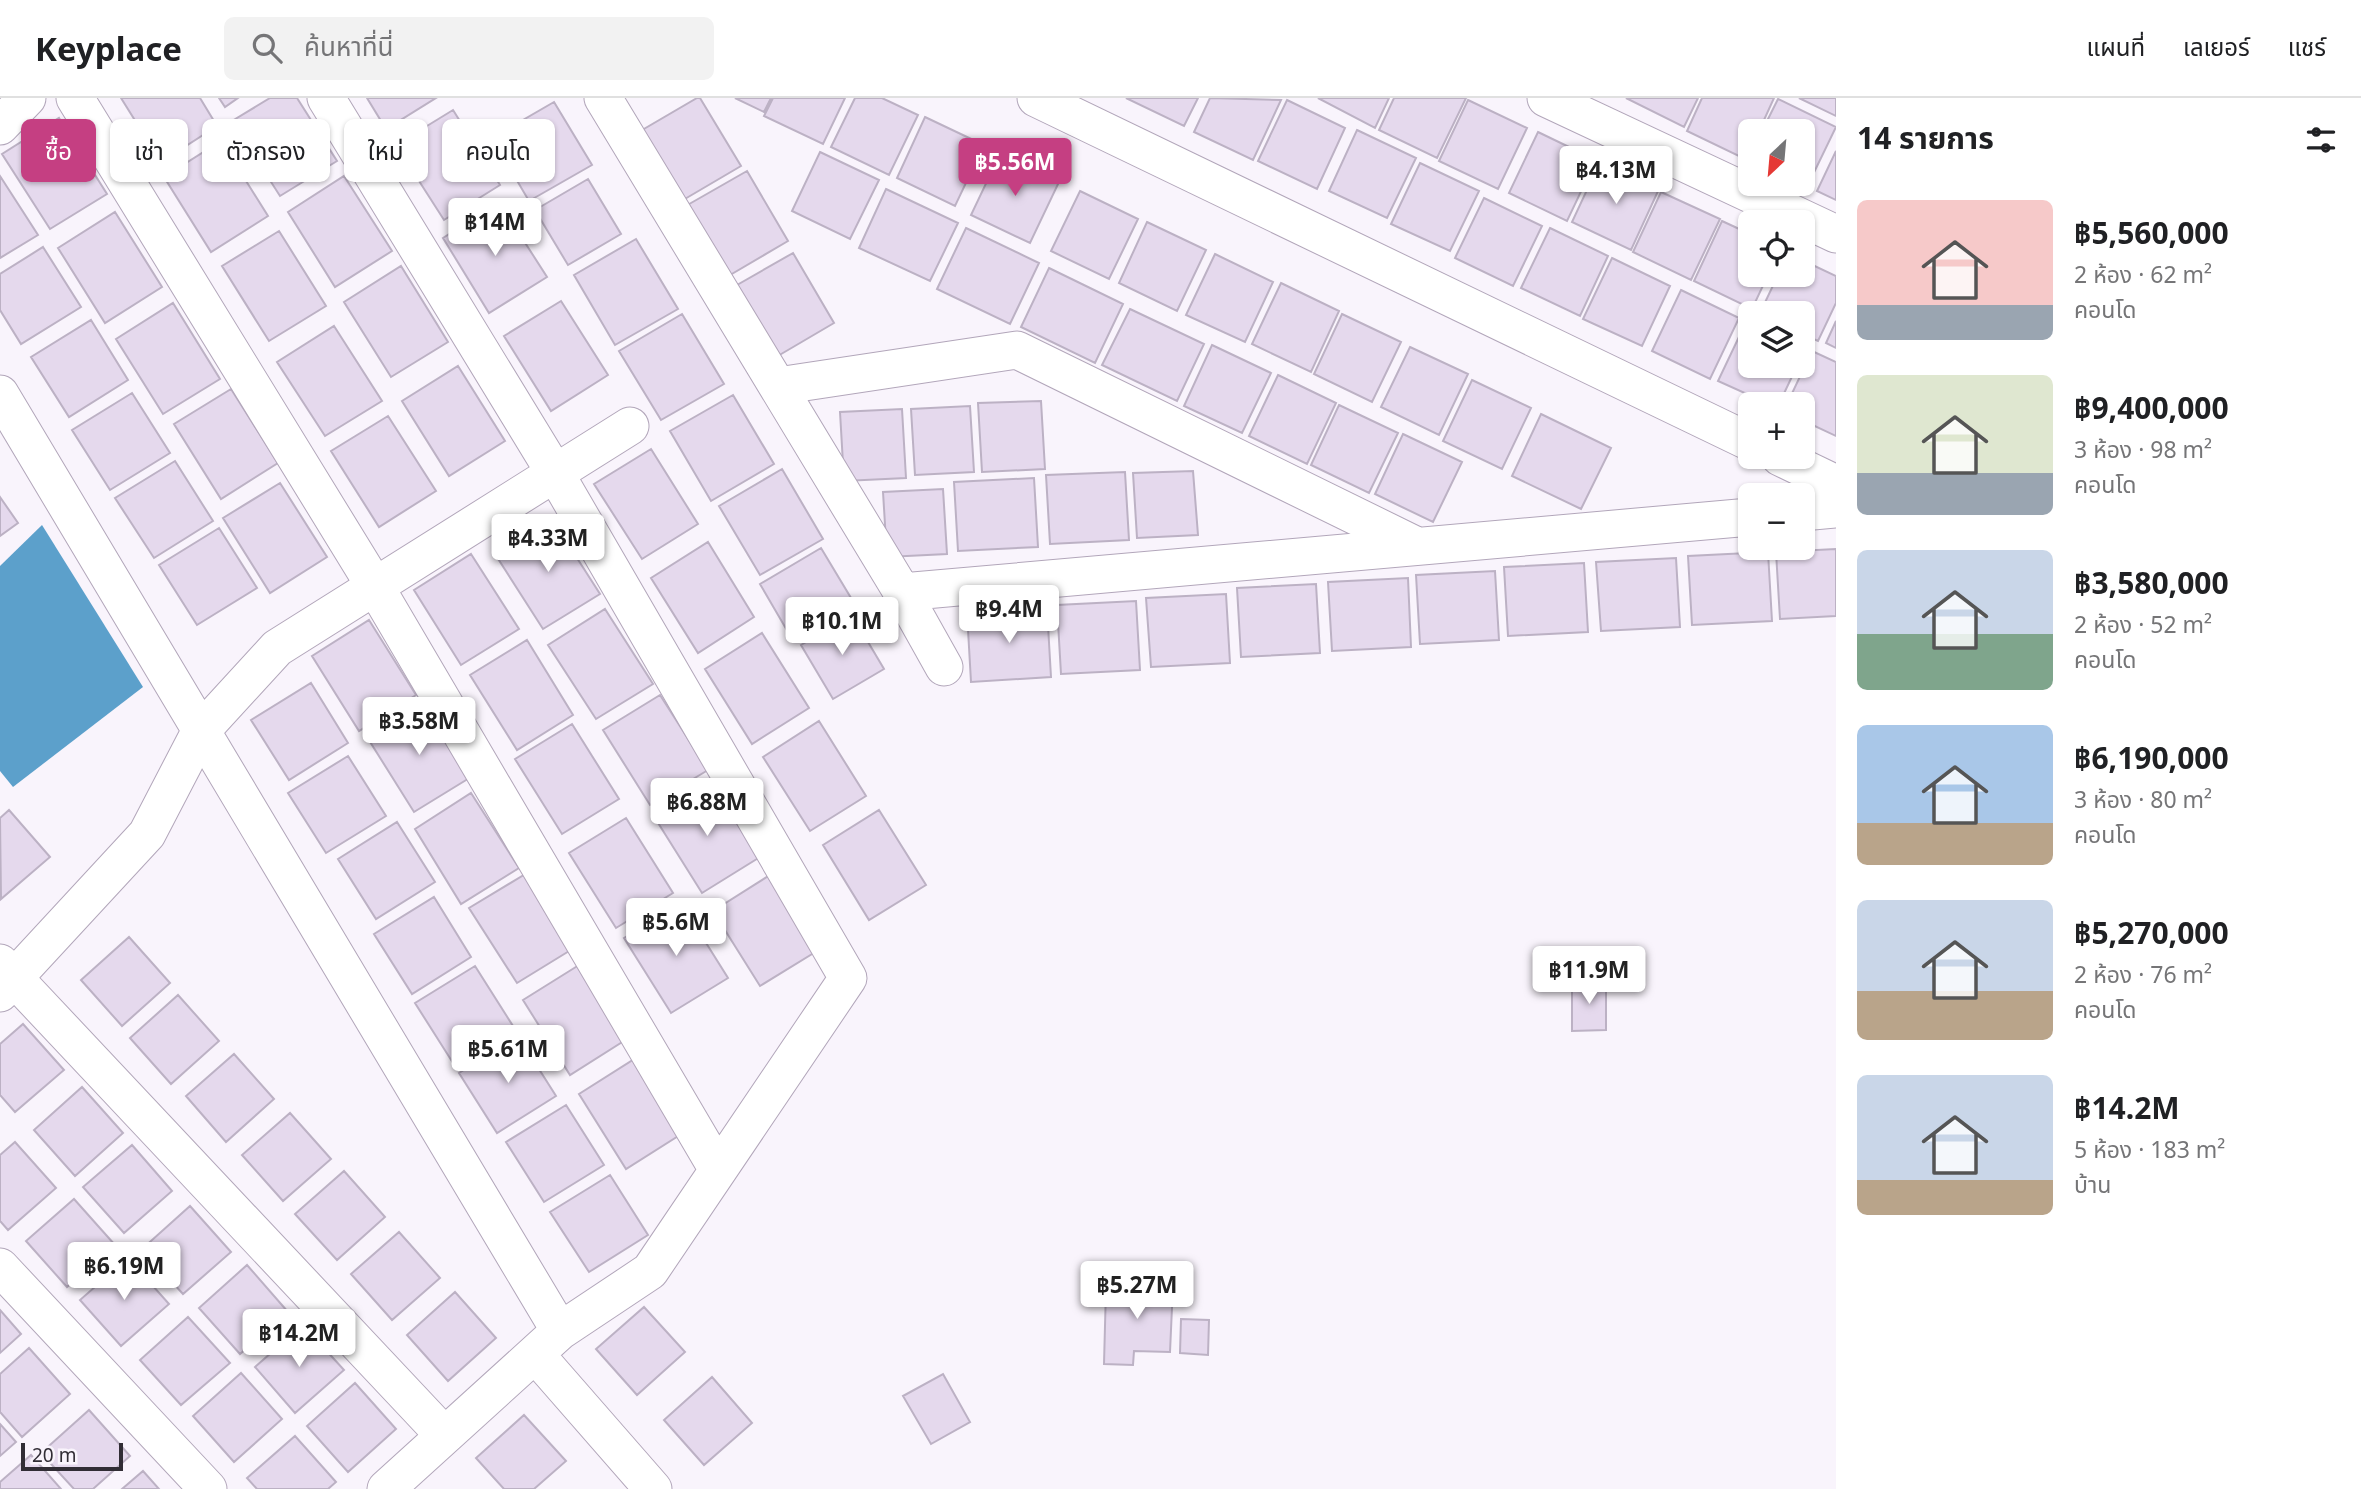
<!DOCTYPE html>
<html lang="th">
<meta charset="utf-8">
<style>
:root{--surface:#fff;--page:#f2f2f2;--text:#202124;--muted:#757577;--line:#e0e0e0;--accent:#c53f82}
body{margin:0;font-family:"Noto Sans","Noto Sans Thai",sans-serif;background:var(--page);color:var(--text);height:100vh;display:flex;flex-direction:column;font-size:26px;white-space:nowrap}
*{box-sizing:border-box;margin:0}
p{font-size:23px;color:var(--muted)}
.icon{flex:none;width:38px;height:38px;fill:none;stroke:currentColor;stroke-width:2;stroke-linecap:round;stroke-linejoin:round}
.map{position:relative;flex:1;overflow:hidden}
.panel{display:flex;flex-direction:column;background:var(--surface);width:525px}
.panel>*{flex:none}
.hud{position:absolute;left:21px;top:21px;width:665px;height:63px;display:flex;gap:14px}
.needle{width:46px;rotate:206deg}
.buttons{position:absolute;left:1738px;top:21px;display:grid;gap:14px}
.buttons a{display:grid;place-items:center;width:77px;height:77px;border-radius:10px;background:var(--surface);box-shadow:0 2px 5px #0004;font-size:35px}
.scale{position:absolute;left:21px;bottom:18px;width:102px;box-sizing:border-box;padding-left:7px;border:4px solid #312d35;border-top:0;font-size:19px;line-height:24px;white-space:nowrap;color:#312d35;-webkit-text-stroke:5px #f9f4fc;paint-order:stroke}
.price{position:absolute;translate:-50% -60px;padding:0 16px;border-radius:7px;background:#fff;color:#222;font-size:23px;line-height:46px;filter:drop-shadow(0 2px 4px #0008)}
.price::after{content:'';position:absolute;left:50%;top:42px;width:21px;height:16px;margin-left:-10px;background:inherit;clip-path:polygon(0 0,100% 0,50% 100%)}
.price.on{background:var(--accent);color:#fff}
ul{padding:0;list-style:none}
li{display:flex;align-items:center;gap:21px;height:175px;padding:0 21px}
li span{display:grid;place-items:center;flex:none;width:196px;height:140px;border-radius:10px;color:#555}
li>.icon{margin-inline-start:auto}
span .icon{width:84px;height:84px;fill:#fffc;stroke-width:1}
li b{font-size:30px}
h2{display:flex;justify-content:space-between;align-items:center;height:84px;padding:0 21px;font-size:30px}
.pill{padding:0 24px;border-radius:10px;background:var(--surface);box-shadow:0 2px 5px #0004;font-size:24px;line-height:63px}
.pill.on{background:var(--accent);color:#fff}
header{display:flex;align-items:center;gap:42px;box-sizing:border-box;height:98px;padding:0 35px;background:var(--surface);border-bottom:2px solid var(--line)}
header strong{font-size:33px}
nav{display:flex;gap:38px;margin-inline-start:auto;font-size:24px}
.search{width:490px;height:63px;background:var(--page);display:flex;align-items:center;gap:18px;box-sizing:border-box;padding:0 24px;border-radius:10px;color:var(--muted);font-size:26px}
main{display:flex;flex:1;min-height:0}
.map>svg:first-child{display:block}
</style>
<header>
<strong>Keyplace</strong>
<div class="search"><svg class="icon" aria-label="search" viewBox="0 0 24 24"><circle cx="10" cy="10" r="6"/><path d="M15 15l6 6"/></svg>ค้นหาที่นี่</div>
<nav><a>แผนที่</a><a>เลเยอร์</a><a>แชร์</a></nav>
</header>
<main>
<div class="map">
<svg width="1836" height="1391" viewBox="0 0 1836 1391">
<rect width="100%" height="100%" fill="#f9f4fc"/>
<path fill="#5ca0cb" d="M42,427L143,589L13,689L0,673V468Z"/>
<path fill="#e5d9ed" stroke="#bcb1c4" stroke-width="2" d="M121,0H200L217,28L161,64Z
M219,0H238L225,9Z
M270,0H297L337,63L280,98L232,23Z
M367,0H436L386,31Z
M697,0H700L741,68L678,105L637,35Z
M735,0H771L764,14Z
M773,0H845L823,46L764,18Z
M855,0H882L918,17L889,77L831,49Z
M1126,0H1198L1184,28Z
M1210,0L1281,2L1253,62L1194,34Z
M1318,0H1389L1375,30Z
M1394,0H1466L1437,60L1379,32Z
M1626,0H1698L1684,29Z
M1702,0H1774L1759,33H1750V51L1745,61L1687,33Z
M1799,0H1836V18Z
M1778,1L1836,29L1807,89L1800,86L1802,33H1762Z
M1287,2L1345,30L1317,91L1258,63Z
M1468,2L1527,30L1498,91L1439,63Z
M554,4L592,67L529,103L492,40Z
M453,12L500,87L444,122L396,47Z
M925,19L984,47L955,108L897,80Z
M59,20L107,96L50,131L2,56Z
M1357,32L1416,60L1387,120L1329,93Z
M1538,34L1596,62L1567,123L1509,95Z
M221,43L268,118L211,154L164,79Z
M1836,53V102L1817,93Z
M820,54L879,82L850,141L792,113Z
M1000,56L1059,84L1030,145L971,117Z
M1600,64L1659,91L1631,152L1572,124Z
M1420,65L1479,93L1450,153L1391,126Z
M747,73L788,143L725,180L684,109Z
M0,78L38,137L0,160Z
M344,78L392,153L335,189L288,114Z
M588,81L621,136L568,167L535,112Z
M886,91L958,125L930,183L859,150Z
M1080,93L1138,121L1109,181L1051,153Z
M1661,94L1720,121L1691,182L1633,154Z
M1484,100L1542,128L1513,188L1455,160Z
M499,104L547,179L489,215L443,140Z
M115,114L162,189L105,225L58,150Z
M1722,123L1750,136V177H1768L1752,211L1694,183Z
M1147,124L1206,152L1177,213L1119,185Z
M966,130L1039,165L1010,226L937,191Z
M1550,130L1608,158L1580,218L1521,190Z
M279,133L326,208L269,243L222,168Z
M636,141L678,211L615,247L574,177Z
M43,149L81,209L21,246L0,212V176Z
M793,155L834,225L771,262L730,191Z
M1215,156L1273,184L1245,244L1186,217Z
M1612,160L1670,188L1642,248L1583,221Z
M1802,162L1836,178V205L1818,243L1802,236V215H1760L1778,177H1802Z
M401,168L448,244L391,279L344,204Z
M1049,170L1123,206L1095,265L1021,229Z
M1281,185L1339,213L1311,274L1252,246Z
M1681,192L1739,220L1710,281L1652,253Z
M561,203L608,277L551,313L504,238Z
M173,205L220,281L163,316L116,241Z
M1130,211L1204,246L1177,303L1102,267Z
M682,216L724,286L661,322L619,253Z
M1342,216L1401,244L1372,304L1314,276Z
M91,222L128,282L69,319L31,259Z
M1747,222L1750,224V268H1797L1779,306H1769L1718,283Z
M1836,223V250L1826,245Z
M334,228L382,303L325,338L277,264Z
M1212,247L1271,275L1242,335L1184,308Z
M1410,249L1468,276L1439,337L1381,309Z
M1812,253L1836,264V338L1802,322V306H1787Z
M458,268L505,343L449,378L402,303Z
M1278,277L1336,305L1307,366L1249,338Z
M1472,282L1531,310L1502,371L1443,343Z
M231,291L278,365L221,401L174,326Z
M132,295L170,355L110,392L72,332Z
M733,297L774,366L711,403L670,333Z
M1041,303L1045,371L982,374L978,305Z
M1339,307L1398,335L1369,395L1311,367Z
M970,308L974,374L915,377L911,311Z
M902,311L906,380L844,383L840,314Z
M1541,316L1611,350L1581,411L1512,378Z
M388,318L436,393L379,429L331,353Z
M1403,336L1462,364L1433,424L1375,396Z
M651,351L698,426L642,461L594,386Z
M175,363L213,423L154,460L115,400Z
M782,371L823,441L760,477L719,408Z
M1193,373L1198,437L1137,440L1133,375Z
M1125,374L1129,442L1050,446L1046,377Z
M1034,380L1038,449L958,453L954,384Z
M280,385L327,459L270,495L223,420Z
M943,391L947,456L887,459L883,394Z
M0,399L18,425L0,438Z
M552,421L600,496L543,531L495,456Z
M219,430L257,490L197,527L159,467Z
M708,444L754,519L698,555L651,480Z
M821,450L854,505L792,541L760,486Z
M1836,451V518L1780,521L1776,454Z
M1768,454L1772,523L1692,527L1688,458Z
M471,456L519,531L461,567L414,492Z
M1676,460L1680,529L1601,533L1596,464Z
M1584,465L1588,534L1508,538L1504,469Z
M1495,473L1499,542L1420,546L1416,477Z
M1408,480L1411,549L1332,553L1328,484Z
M1316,486L1320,555L1241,559L1237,490Z
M1226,496L1230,565L1151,569L1146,500Z
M1136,503L1140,572L1061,576L1057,507Z
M1047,510L1051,579L971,584L967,514Z
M605,511L653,586L596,621L548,547Z
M852,517L884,571L833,601L801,547Z
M369,522L416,597L359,633L312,558Z
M762,535L809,610L752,646L705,571Z
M527,542L573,617L517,652L470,577Z
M311,585L348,645L289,682L251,622Z
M660,597L708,672L650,707L603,632Z
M424,604L471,679L414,714L367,639Z
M819,623L866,698L810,733L763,659Z
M572,626L619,701L562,736L515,661Z
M348,658L386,718L326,755L288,695Z
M712,684L760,759L702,795L655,720Z
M471,695L519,770L461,806L415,731Z
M9,712L50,759L1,801L0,720Z
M879,712L926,787L869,822L823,747Z
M626,720L673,795L616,830L569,755Z
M397,724L435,784L376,821L338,761Z
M527,775L574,850L517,885L469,810Z
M770,777L817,853L760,888L713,813Z
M434,799L471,859L412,896L374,836Z
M681,805L728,880L671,915L624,840Z
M129,839L170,885L122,928L81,882Z
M579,867L627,941L570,977L523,902Z
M475,868L513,928L453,965L415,905Z
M1572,884H1606V932L1572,933Z
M178,897L219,943L171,986L130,940Z
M23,926L64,972L15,1014L0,997V946Z
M518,938L556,998L497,1035L459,975Z
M234,956L274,1001L226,1044L186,998Z
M636,960L683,1035L626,1071L579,996Z
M82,989L123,1035L75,1078L34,1032Z
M566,1007L604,1067L544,1104L506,1044Z
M290,1015L331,1061L283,1103L242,1057Z
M15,1044L56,1090L8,1132L0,1123V1057Z
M132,1047L172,1093L124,1135L83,1089Z
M344,1073L385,1119L337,1162L295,1116Z
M610,1077L648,1137L589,1174L550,1114Z
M74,1101L115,1147L67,1189L26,1143Z
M190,1108L231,1154L183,1196L142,1151Z
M399,1134L440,1180L392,1222L351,1176Z
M128,1160L169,1206L121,1248L80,1202Z
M247,1167L288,1214L240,1256L199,1210Z
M1124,1185L1173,1187L1170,1254L1134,1253L1133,1267L1104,1266L1106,1190L1124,1191Z
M455,1194L496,1240L448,1283L407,1237Z
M644,1209L685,1254L637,1297L596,1251Z
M0,1212L21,1236L0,1255Z
M188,1219L230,1265L181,1307L140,1262Z
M1181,1221L1209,1222L1208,1257L1180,1255Z
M303,1227L344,1272L295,1315L255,1269Z
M29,1250L70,1296L22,1339L0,1314V1276Z
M241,1275L282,1321L234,1364L193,1318Z
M943,1276L970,1324L931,1346L903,1298Z
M712,1279L752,1325L704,1367L664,1322Z
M355,1285L396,1331L348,1374L307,1328Z
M89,1312L130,1358L93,1391H74L41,1355Z
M524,1317L566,1363L534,1391H504L476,1360Z
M0,1326L16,1344L0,1358Z
M295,1338L336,1384L328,1391H257L247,1380Z
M31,1357L61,1391H0V1384Z
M143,1373L159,1391H122Z"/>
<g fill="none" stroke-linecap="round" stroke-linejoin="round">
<g stroke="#b2a6ba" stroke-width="39">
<path id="street" d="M75,0L376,490L717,1070
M326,0L555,375L848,880L650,1173L560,1233L386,1391
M603,0L902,494L944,569
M1036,0L1750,344
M1546,0L1836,136
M0,28L27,0
M778,288L1017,252L1417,448
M0,296L560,1233
M1780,359L1836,386
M1802,414L1836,411
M902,494L1750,419
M0,865L444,1337
M0,895L147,736L200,634L277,550L630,328
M0,1169L208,1391
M536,1257L653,1391"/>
</g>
<use href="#street" stroke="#fff" stroke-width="37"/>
</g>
</svg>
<div class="buttons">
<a><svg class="needle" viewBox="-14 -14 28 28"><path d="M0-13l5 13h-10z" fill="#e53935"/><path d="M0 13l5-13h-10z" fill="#757577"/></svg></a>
<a><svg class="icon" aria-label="locate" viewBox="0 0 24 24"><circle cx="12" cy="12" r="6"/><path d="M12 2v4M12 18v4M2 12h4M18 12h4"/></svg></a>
<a><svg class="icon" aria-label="layers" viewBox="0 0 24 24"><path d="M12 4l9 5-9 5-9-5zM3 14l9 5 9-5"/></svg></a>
<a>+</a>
<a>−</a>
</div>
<div class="scale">20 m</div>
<b class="price on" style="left:1015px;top:100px">฿5.56M</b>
<b class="price" style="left:1616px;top:108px">฿4.13M</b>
<b class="price" style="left:495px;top:160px">฿14M</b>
<b class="price" style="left:548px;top:476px">฿4.33M</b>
<b class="price" style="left:1009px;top:547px">฿9.4M</b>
<b class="price" style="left:842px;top:559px">฿10.1M</b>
<b class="price" style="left:419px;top:659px">฿3.58M</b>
<b class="price" style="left:707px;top:740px">฿6.88M</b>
<b class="price" style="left:676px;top:860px">฿5.6M</b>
<b class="price" style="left:1589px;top:908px">฿11.9M</b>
<b class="price" style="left:508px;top:987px">฿5.61M</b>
<b class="price" style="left:124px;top:1204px">฿6.19M</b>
<b class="price" style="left:1137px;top:1223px">฿5.27M</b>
<b class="price" style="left:299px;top:1271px">฿14.2M</b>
<div class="hud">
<a class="pill on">ซื้อ</a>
<a class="pill">เช่า</a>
<a class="pill">ตัวกรอง</a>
<a class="pill">ใหม่</a>
<a class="pill">คอนโด</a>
</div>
</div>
<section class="panel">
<h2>14 รายการ<svg class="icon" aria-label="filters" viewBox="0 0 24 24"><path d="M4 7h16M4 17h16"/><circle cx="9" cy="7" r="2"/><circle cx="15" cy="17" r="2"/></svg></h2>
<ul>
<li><span style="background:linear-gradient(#f6c9c9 75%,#9aa5b1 0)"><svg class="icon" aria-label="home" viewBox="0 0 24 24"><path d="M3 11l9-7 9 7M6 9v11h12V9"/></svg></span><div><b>฿5,560,000</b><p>2 ห้อง · 62 m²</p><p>คอนโด</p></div></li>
<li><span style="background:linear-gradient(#dfe7d0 70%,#9aa5b1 0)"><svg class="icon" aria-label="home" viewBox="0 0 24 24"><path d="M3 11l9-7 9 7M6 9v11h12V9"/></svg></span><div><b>฿9,400,000</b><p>3 ห้อง · 98 m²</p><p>คอนโด</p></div></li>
<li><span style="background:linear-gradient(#c9d6e8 60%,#7fa58c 0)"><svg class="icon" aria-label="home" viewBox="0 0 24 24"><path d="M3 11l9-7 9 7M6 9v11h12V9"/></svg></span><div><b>฿3,580,000</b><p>2 ห้อง · 52 m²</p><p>คอนโด</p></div></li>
<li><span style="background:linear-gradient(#a9c7e8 70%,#b9a48a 0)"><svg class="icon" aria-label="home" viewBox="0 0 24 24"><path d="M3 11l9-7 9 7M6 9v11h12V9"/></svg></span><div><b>฿6,190,000</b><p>3 ห้อง · 80 m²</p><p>คอนโด</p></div></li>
<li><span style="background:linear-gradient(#c9d6e8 65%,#b9a48a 0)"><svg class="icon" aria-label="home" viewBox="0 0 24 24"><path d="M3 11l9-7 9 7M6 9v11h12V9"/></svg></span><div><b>฿5,270,000</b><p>2 ห้อง · 76 m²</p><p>คอนโด</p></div></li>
<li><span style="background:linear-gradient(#c9d6e8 75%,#b9a48a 0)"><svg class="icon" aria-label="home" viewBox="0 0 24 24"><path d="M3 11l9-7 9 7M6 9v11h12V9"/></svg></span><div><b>฿14.2M</b><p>5 ห้อง · 183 m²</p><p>บ้าน</p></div></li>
</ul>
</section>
</main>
